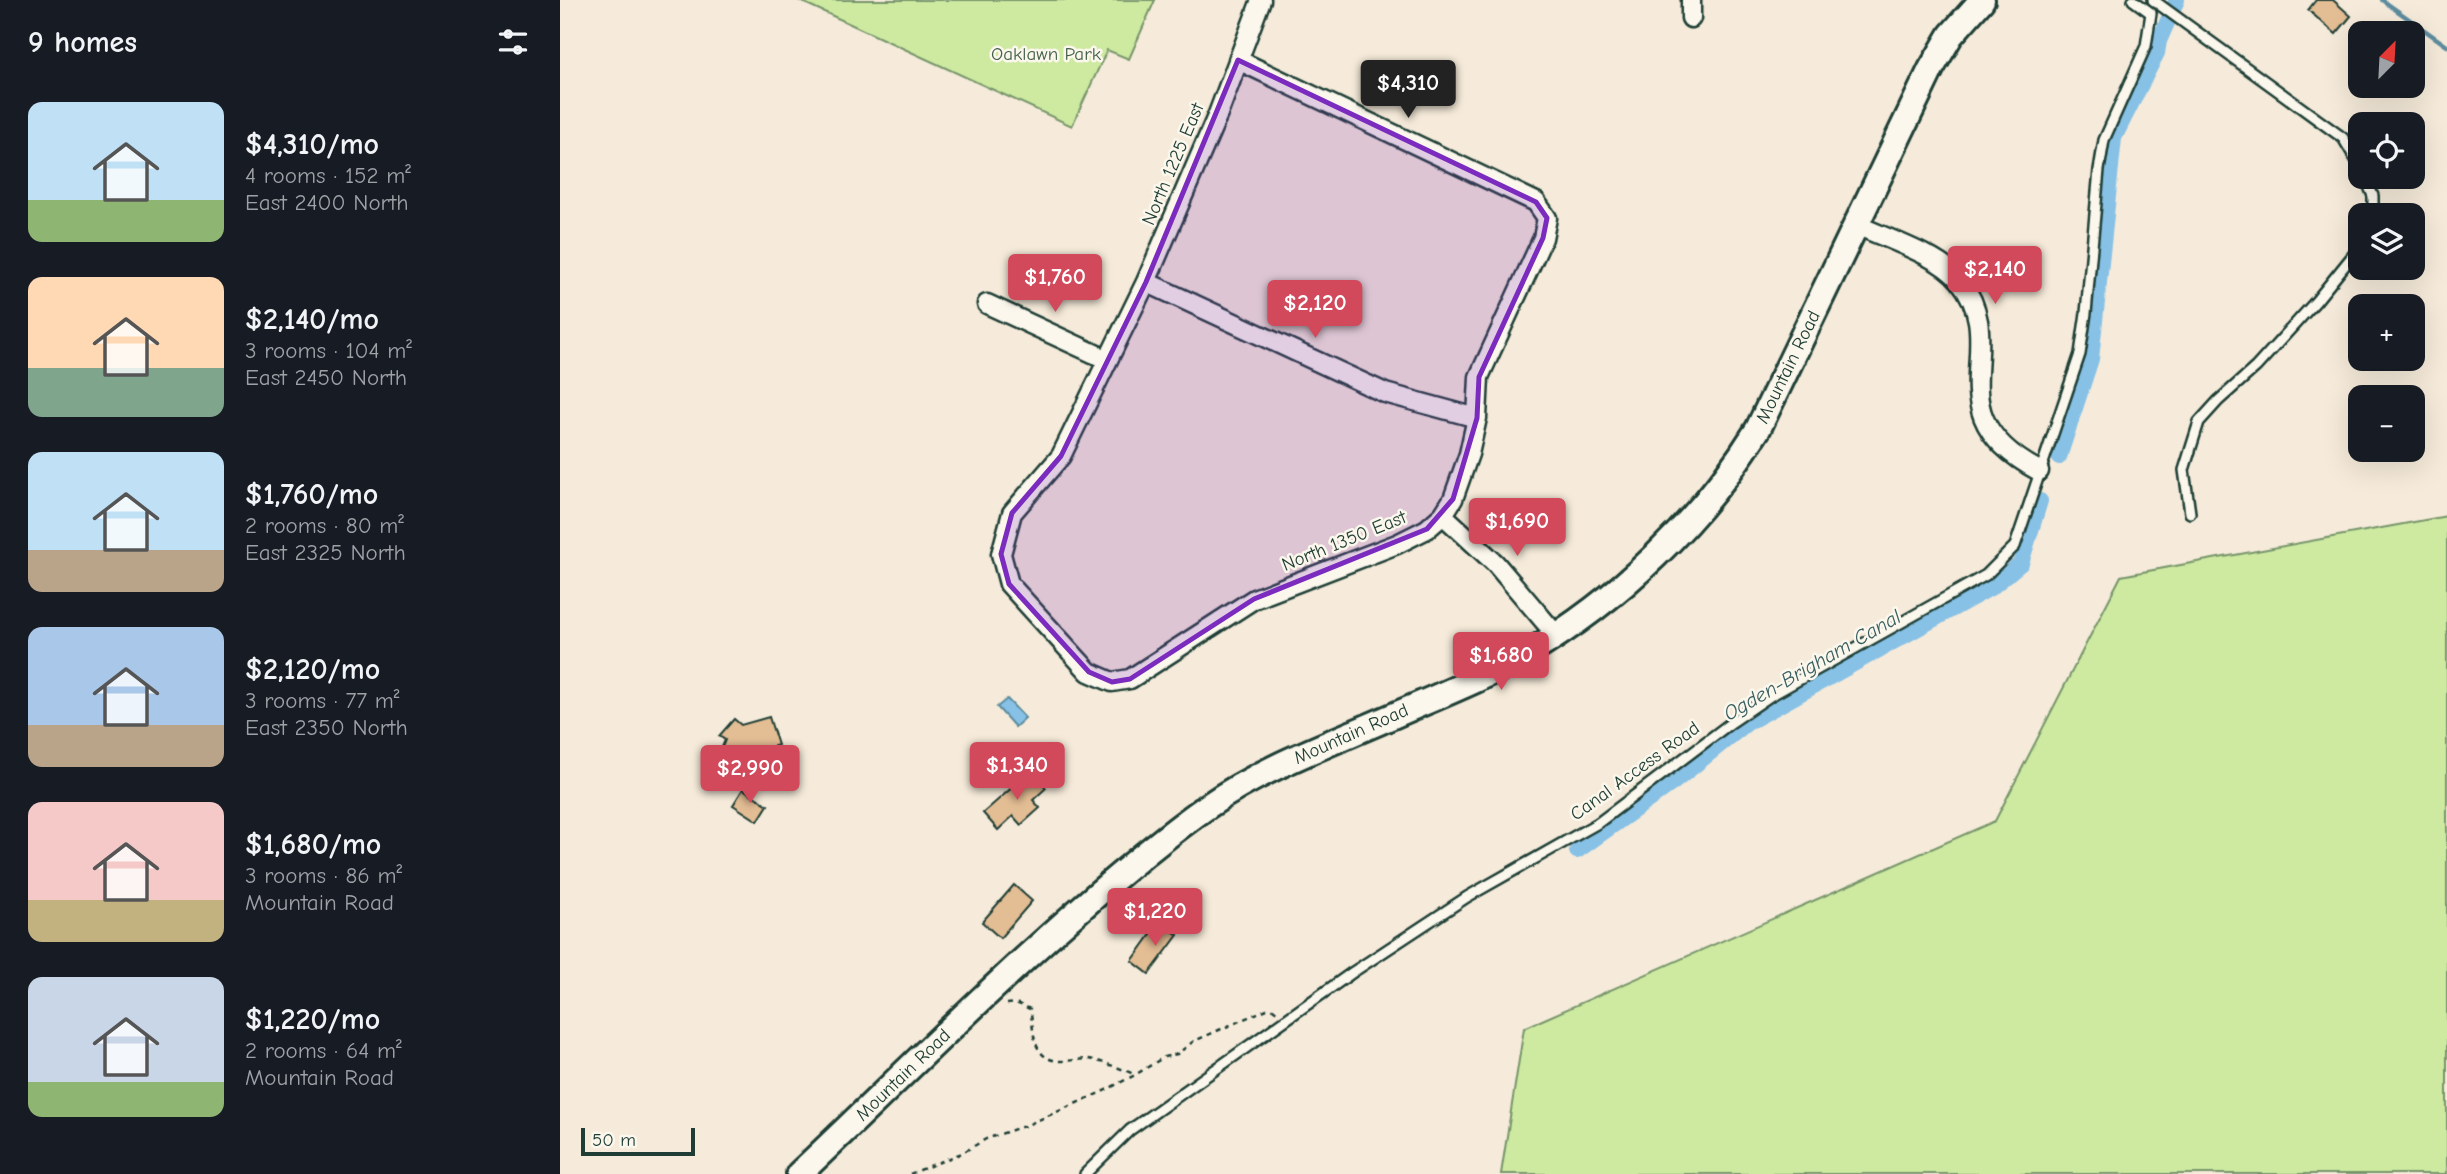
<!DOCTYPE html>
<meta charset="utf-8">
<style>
:root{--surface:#171b24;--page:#242831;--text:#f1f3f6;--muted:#9ea1a6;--accent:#d1495b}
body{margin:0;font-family:"Comic Neue",sans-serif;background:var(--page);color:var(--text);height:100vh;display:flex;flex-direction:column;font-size:26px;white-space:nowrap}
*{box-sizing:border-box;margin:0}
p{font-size:23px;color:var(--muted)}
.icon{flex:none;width:38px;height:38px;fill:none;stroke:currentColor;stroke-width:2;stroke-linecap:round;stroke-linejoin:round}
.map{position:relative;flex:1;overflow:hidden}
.drawer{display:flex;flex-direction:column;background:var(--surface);width:560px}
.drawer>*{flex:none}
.needle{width:46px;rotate:24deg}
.fabs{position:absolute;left:1788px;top:21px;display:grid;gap:14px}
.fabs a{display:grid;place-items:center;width:77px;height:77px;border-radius:14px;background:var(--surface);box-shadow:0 7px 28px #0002;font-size:35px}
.scale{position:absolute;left:21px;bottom:18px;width:114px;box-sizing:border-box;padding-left:7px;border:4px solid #1f3d34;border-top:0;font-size:19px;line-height:24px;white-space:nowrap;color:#1f3d34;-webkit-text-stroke:5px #fbf7ec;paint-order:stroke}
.price{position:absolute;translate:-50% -60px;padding:0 16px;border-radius:7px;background:var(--accent);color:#fff;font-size:23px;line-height:46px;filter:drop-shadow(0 2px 4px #0008)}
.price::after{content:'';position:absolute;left:50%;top:42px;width:21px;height:16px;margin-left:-10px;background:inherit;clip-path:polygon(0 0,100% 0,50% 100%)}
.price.selected{background:#222;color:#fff}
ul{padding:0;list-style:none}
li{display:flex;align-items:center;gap:21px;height:175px;padding:0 28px}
li span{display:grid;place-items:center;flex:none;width:196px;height:140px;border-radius:14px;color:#555}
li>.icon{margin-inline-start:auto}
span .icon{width:84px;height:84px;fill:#fffc;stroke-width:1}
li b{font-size:30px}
h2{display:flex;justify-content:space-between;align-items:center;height:84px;padding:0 28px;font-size:30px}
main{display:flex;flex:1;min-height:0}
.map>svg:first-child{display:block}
</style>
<main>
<section class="drawer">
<h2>9 homes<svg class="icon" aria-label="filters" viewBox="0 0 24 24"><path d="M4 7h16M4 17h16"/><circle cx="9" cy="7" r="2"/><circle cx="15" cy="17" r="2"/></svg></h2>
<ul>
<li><span style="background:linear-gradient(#bfe0f5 70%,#8fb573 0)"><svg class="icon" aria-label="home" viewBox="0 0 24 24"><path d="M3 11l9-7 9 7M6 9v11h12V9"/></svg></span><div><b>$4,310/mo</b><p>4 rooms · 152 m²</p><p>East 2400 North</p></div></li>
<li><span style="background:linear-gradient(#ffd9b3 65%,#7fa58c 0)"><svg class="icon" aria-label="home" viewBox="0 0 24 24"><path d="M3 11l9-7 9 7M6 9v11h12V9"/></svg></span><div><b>$2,140/mo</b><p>3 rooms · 104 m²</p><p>East 2450 North</p></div></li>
<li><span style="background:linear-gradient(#bfe0f5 70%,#b9a48a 0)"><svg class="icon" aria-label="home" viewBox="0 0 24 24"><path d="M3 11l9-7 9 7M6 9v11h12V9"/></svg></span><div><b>$1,760/mo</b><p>2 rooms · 80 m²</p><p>East 2325 North</p></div></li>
<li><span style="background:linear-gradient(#a9c7e8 70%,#b9a48a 0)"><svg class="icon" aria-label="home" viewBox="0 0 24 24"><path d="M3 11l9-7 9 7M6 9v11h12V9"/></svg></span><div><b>$2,120/mo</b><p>3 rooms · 77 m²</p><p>East 2350 North</p></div></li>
<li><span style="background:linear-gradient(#f6c9c9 70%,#c2b280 0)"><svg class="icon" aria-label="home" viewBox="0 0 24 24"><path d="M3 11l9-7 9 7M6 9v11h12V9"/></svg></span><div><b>$1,680/mo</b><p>3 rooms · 86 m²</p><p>Mountain Road</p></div></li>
<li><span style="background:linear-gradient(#c9d6e8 75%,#8fb573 0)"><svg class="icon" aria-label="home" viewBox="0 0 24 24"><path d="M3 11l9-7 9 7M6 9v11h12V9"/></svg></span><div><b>$1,220/mo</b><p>2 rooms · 64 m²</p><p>Mountain Road</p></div></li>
</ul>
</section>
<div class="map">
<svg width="1887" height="1174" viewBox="0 0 1887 1174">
<rect width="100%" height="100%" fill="#f6ebda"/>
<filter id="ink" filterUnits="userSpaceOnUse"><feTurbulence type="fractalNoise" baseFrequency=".0143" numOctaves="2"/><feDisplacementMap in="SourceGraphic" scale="14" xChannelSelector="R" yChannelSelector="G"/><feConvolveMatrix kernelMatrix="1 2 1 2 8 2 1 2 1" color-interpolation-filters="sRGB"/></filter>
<g filter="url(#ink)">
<path fill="#ceeaa1" stroke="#76946a" stroke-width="2" d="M238,0H595L569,59L547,50L512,126Z
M1887,516V1174H941L964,1028L1435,821L1561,576Z"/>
<path fill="#87c1e6" stroke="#5d8c9f" stroke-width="2" d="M447,699L465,718L455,727L437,707Z"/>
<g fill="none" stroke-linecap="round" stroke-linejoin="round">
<path stroke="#5d8c9f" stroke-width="4.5" d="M1822,0L1887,46"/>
<path stroke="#87c1e6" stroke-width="16" d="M1499,457L1531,359L1554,138L1597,53L1599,41L1617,0
M1017,851L1114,782L1187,723L1432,587L1461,563L1480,501"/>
</g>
<path fill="#e3bd94" stroke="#1f3d34" stroke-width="2" d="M1756,0H1773L1791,16L1776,34L1748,10Z
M209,717L218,745L200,751L192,758L180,786L151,774L165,740L159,736L174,719L181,725Z
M471,771L486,788L473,800L480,808L461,825L453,816L438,830L423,813Z
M183,789L208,805L198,821L173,805Z
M454,885L472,901L440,938L422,922Z
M600,922L618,935L589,974L572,961Z"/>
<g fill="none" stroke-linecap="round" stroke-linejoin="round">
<g stroke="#1f3d34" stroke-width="14">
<path id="lane" d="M1593,0L1783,138L1801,168
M1805,177L1813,196V215
M1630,513L1624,470L1639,422L1658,401L1696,367L1756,301L1794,254L1801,241
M525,1174L570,1130L793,972L907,897L1038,823L1172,722L1210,696L1426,575L1455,546L1520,354L1526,313L1539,170L1544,140L1586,46L1591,13L1573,0"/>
</g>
<g stroke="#1f3d34" stroke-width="23">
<path id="street" d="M1131,0V18
M678,60L976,202L987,218L983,238L919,377L917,418L909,454L893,499L883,515L867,529L837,544L694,599L570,679L552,682L529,672L449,584L441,554L452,513L501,456L586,282L658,114L701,0
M1297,225C1327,239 1379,255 1400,281C1453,347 1368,412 1479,471
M586,282L825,393L917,418
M427,304L548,360
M883,515L935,563L996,635"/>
</g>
<g stroke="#1f3d34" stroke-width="30">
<path id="secondary" d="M239,1174C332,1086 422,995 518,911C560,874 602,838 648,806C700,770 761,747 819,722C868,700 919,681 965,655C1059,600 1141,521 1198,429L1371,69L1391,35L1422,0"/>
</g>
<path stroke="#1f3d34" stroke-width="2.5" stroke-dasharray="5 5" stroke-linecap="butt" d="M447,1004L456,1003L470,1009C473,1021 472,1037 478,1048C489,1068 510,1059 528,1059C535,1059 569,1071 575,1075
M350,1174L402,1153L426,1139L467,1125L542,1092L575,1075L604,1057L617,1054L634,1041L707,1009H713L718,1013"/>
<use href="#lane" stroke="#fbf7ec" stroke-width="9"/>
<use href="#street" stroke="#fbf7ec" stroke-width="18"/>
<use href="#secondary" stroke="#fbf7ec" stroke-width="24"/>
</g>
</g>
<path fill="#7b2cbf" fill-opacity="0.2" stroke="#7b2cbf" stroke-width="5" stroke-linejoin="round" d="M678,60L976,202L987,218L983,238L919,377L917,418L893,499L867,529L694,599L570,679L552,682L529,672L449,584L441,554L452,513L501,456L586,282Z"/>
<g text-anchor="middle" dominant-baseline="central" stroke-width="5" stroke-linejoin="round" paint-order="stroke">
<g font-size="19" fill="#42604a" stroke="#fbf7ec">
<text x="486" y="54">Oaklawn Park</text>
</g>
<g font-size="19" fill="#1f3d34" stroke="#fbf7ec">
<text transform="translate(613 164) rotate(-67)">North 1225 East</text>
<text transform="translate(1228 367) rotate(-64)">Mountain Road</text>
<text transform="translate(784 541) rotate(-22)">North 1350 East</text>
<text transform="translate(791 734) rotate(-24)">Mountain Road</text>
<text transform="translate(1075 771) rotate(-36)">Canal Access Road</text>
<text transform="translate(343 1075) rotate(-44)">Mountain Road</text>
</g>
<g font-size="21" font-style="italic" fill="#395e60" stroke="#fbf7ec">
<text transform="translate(1252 665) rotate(-30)">Ogden-Brigham Canal</text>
</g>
</g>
</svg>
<div class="fabs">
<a><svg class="needle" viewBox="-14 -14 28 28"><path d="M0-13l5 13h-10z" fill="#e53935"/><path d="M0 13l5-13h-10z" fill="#9ea1a6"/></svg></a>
<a><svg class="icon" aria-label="locate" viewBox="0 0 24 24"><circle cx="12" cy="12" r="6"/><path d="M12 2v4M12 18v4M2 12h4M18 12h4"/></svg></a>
<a><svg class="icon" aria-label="layers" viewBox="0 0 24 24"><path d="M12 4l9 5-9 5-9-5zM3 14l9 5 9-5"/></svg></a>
<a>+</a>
<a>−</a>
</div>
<div class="scale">50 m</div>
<b class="price selected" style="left:848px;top:120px">$4,310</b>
<b class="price" style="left:1435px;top:306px">$2,140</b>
<b class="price" style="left:495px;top:314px">$1,760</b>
<b class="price" style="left:755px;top:340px">$2,120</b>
<b class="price" style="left:957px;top:558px">$1,690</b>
<b class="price" style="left:941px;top:692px">$1,680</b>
<b class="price" style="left:457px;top:802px">$1,340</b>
<b class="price" style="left:190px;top:805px">$2,990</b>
<b class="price" style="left:595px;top:948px">$1,220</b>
</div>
</main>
